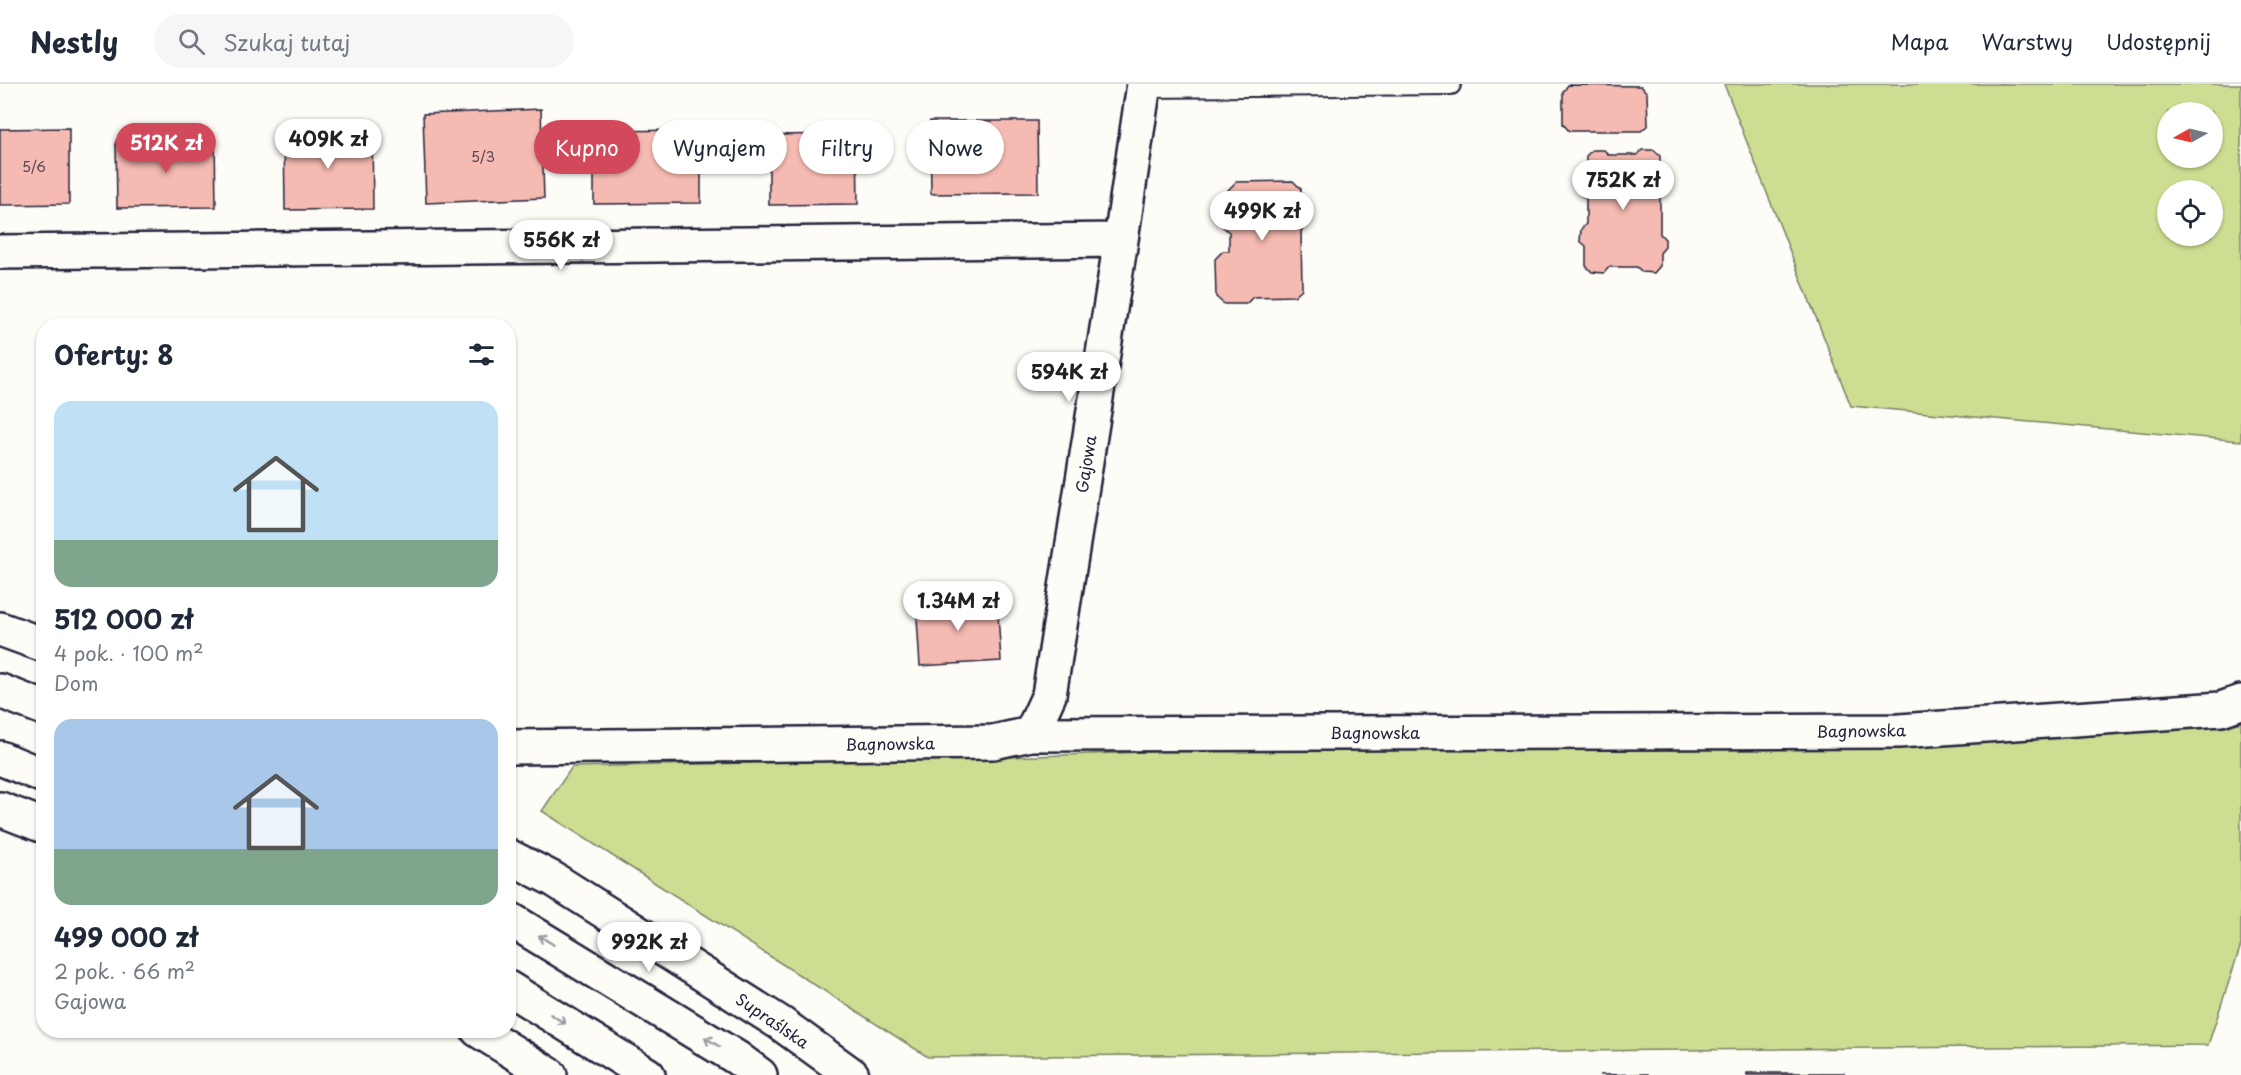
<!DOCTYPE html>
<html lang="pl">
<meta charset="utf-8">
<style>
:root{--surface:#fff;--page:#f6f6f7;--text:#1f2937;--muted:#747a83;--line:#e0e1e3;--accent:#d1495b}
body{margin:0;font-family:"Playpen Sans",sans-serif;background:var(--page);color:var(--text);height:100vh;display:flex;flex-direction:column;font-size:22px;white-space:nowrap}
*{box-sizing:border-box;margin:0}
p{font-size:20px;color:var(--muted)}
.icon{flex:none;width:33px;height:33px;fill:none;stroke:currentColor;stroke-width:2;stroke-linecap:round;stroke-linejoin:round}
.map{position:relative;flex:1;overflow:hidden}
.details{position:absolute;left:36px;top:234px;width:480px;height:720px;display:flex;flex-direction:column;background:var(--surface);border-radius:24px;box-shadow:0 2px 4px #0004}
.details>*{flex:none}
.hud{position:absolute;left:534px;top:36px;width:570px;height:54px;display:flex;gap:12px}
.needle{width:39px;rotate:262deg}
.controls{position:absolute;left:2157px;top:18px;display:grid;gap:12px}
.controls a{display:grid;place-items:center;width:66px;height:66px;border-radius:50%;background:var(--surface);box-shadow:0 2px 4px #0004;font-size:30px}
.price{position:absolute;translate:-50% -51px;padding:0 14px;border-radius:21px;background:#fff;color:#222;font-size:20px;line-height:39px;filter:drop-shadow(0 2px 3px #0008)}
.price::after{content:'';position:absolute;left:50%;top:36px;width:18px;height:14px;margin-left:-9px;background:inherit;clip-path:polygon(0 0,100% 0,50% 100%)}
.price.on{background:var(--accent);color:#fff}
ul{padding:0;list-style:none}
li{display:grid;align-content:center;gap:12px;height:318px;padding:0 18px}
li span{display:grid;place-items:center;height:186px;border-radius:18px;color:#555}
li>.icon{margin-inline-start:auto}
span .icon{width:108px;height:108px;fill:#fffc;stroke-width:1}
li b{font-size:26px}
h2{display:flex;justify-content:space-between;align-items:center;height:72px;padding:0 18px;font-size:26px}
.pill{padding:0 21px;border-radius:27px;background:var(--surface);box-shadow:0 2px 4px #0004;font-size:21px;line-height:54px}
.pill.on{background:var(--accent);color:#fff}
header{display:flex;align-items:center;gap:36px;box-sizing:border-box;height:84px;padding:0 30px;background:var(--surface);border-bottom:2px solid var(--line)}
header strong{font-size:28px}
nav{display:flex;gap:33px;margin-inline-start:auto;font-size:21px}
.search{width:420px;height:54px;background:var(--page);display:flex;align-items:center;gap:15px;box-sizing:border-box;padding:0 21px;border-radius:33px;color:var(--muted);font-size:22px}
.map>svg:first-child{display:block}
</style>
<header>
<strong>Nestly</strong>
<div class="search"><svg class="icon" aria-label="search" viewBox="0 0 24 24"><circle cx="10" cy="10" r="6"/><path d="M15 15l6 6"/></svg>Szukaj tutaj</div>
<nav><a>Mapa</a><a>Warstwy</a><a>Udostępnij</a></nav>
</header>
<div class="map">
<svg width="2241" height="991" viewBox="0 0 2241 991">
<rect width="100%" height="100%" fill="#fdfcf7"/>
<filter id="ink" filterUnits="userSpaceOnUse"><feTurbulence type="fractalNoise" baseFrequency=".0167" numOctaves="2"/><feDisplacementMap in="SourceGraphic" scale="12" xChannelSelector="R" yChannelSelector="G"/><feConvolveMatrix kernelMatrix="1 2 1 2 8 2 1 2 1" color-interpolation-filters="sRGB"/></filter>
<g filter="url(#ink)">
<path fill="#cdde92" stroke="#788066" stroke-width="1.5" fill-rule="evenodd" d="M1724,0H2241V357L1851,322ZM2168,28H2212V74H2168ZM2168,106H2212V152H2168Z
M2241,627V861L2208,961L928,973L542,727L572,683L1008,673Z"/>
<path fill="#f5bab1" stroke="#22223b" stroke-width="1.5" d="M1568,1L1641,2L1647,9L1648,41L1641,47H1569L1563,40V8Z
M541,25L544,114L426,119L423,30Z
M930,37H1037L1038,109L931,110Z
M69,44V120L0,121V45Z
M372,46L373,125L285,126L284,47Z
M701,46V119L594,120V47Z
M857,50L858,120L769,121V51Z
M215,56L216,123L117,124L116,57Z
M1592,66H1604L1609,71H1637L1642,66H1654L1660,72V86L1665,91V99L1660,105V150L1665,155V163L1660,169V182L1654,189L1642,188L1637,183H1609L1604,189L1592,188L1586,182V162L1580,157L1581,145L1586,140V115L1580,110L1581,98L1586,93V72Z
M1293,97L1301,105V119L1308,125V140L1301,147L1302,205L1294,212L1253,213L1246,220H1224L1216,213L1215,175L1223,167H1229V148L1222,142V126L1229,120L1228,106L1236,98Z
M997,514L1001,577L920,582L916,519Z
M1747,989H1796V991H1747Z
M1796,989H1844V991H1796Z
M1648,990V991H1600Z"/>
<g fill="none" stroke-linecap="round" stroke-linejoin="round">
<g stroke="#22223b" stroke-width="22">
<path id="service" d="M1143,4L1451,1"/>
</g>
<g stroke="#22223b" stroke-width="38">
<path id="minor" d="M0,168L1121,156
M0,545L44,561
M1031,650L1049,611L1121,156L1144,0
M508,663L993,658L1031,650L1899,647L2221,625L2241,618
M0,725L44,742
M508,772L553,795L780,939L852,991
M478,946L550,991"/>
</g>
<g stroke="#22223b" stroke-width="38">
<path id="secondary" d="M0,607L44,624
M0,674L44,692
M508,834L737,974L760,991
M508,904L648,991"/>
</g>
<use href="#service" stroke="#fdfcf7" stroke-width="18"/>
<use href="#minor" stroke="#fdfcf7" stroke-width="33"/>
<use href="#secondary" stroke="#fdfcf7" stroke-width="33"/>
</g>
<defs><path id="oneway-shaft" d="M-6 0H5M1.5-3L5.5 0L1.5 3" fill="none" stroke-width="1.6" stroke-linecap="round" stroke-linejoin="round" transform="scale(1.5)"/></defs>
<g stroke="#9a9aa2">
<use href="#oneway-shaft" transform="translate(546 856) rotate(-148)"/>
<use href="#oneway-shaft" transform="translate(558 935) rotate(32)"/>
<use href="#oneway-shaft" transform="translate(712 958) rotate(-148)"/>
</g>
</g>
<g text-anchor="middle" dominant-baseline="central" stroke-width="4.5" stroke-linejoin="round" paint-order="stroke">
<g font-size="14" fill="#574858">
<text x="483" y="72">5/3</text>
<text x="34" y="82">5/6</text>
</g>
<g font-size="16" fill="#22223b" stroke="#fdfcf7">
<text transform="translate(1085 380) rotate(-81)">Gajowa</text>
<text transform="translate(1861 646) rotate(-1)">Bagnowska</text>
<text x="1375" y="648">Bagnowska</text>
<text transform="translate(890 659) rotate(-1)">Bagnowska</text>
<text transform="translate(773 936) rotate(34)">Supraślska</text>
</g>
</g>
</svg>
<div class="controls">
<a><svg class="needle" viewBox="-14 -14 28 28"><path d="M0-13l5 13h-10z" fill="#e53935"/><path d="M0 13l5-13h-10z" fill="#747a83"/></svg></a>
<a><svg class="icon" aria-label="locate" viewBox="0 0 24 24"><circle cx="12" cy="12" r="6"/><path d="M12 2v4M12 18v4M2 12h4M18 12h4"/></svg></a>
</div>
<b class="price" style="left:328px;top:86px">409K zł</b>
<b class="price on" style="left:166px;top:90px">512K zł</b>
<b class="price" style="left:1623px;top:127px">752K zł</b>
<b class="price" style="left:1262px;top:158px">499K zł</b>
<b class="price" style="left:561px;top:187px">556K zł</b>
<b class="price" style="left:1069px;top:319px">594K zł</b>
<b class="price" style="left:958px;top:548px">1.34M zł</b>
<b class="price" style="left:649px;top:889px">992K zł</b>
<div class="hud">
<a class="pill on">Kupno</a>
<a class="pill">Wynajem</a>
<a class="pill">Filtry</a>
<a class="pill">Nowe</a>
</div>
<section class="details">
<h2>Oferty: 8<svg class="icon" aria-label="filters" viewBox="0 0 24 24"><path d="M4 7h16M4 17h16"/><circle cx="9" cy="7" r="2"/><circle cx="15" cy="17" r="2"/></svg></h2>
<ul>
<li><span style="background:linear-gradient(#bfe0f5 75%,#7fa58c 0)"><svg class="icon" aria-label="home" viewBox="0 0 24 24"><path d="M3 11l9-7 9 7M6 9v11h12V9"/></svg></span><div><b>512 000 zł</b><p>4 pok. · 100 m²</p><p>Dom</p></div></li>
<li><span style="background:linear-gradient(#a9c7e8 70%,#7fa58c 0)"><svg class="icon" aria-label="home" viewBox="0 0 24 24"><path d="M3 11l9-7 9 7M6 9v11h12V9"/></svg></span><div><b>499 000 zł</b><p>2 pok. · 66 m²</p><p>Gajowa</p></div></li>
</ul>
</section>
</div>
